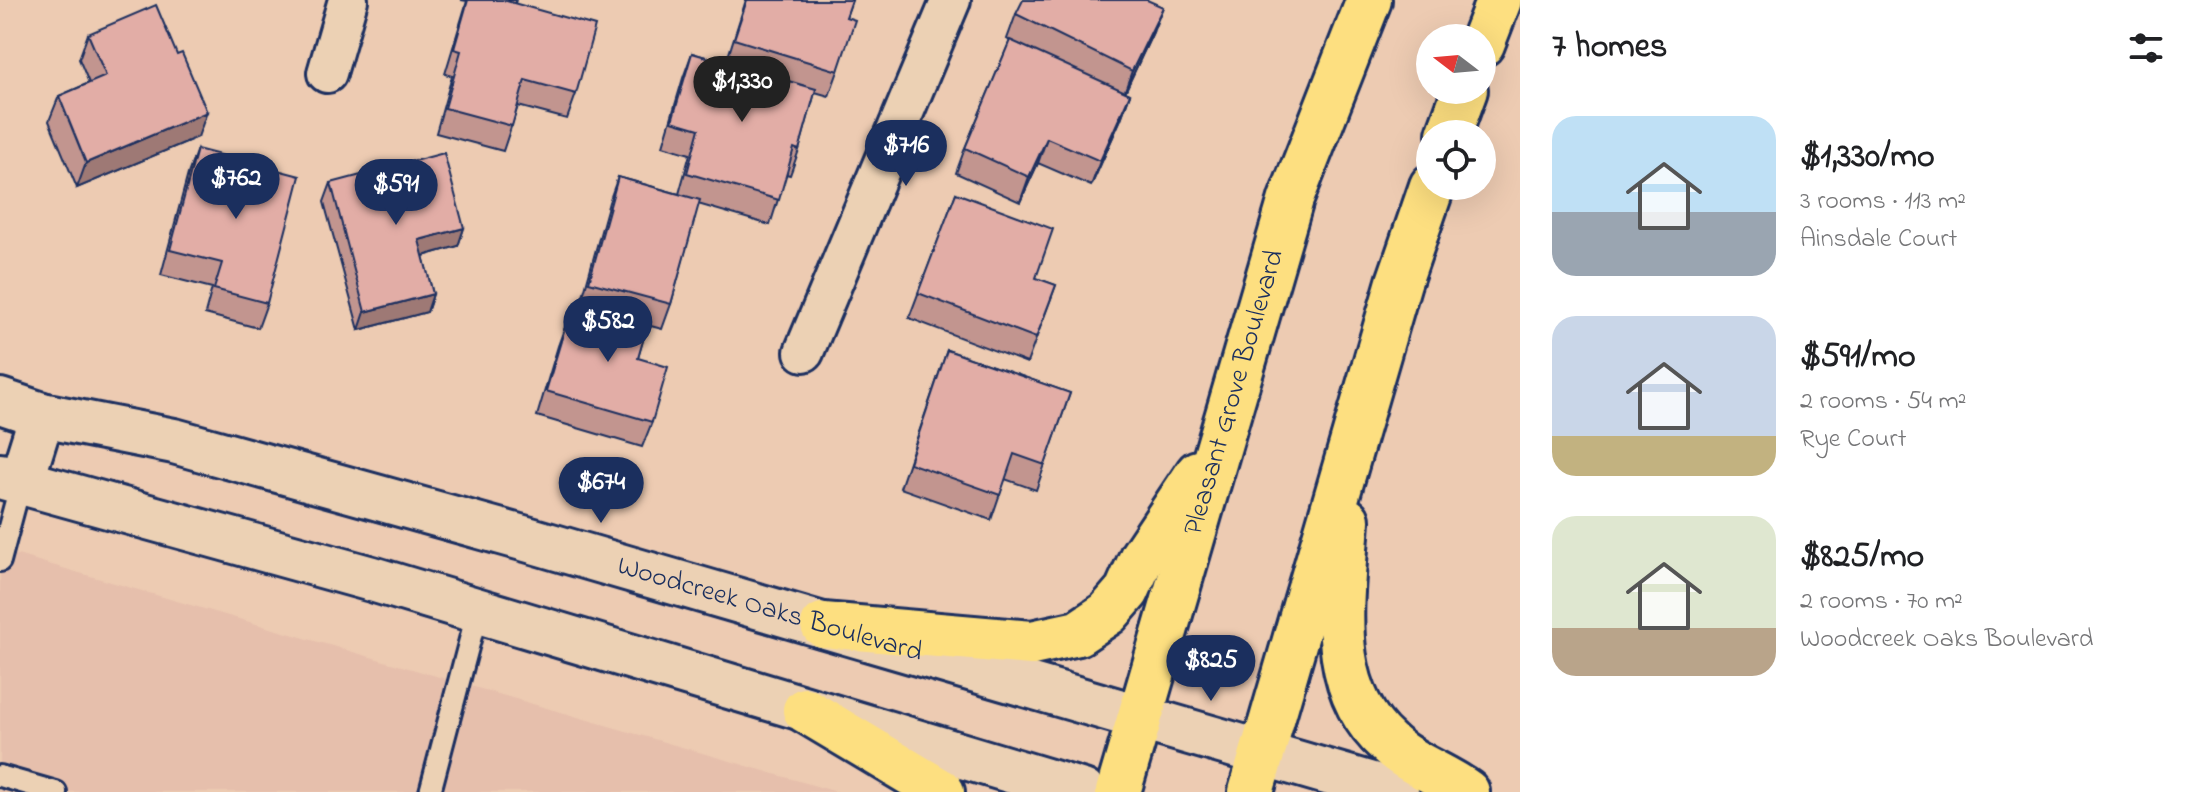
<!DOCTYPE html>
<meta charset="utf-8">
<style>
:root{--surface:#fff;--page:#f6f6f6;--text:#202124;--muted:#757577;--accent:#1b2f5e}
body{margin:0;font-family:"Indie Flower",sans-serif;background:var(--page);color:var(--text);height:100vh;display:flex;flex-direction:column;font-size:30px;white-space:nowrap}
*{box-sizing:border-box;margin:0}
p{font-size:26px;color:var(--muted)}
.icon{flex:none;width:44px;height:44px;fill:none;stroke:currentColor;stroke-width:2;stroke-linecap:round;stroke-linejoin:round}
.map{position:relative;flex:1;overflow:hidden}
.sheet{display:flex;flex-direction:column;background:var(--surface);width:680px}
.sheet>*{flex:none}
.needle{width:52px;rotate:286deg}
.fabs{position:absolute;left:1416px;top:24px;display:grid;gap:16px}
.fabs a{display:grid;place-items:center;width:80px;height:80px;border-radius:50%;background:var(--surface);box-shadow:0 8px 32px #0002;font-size:40px}
.price{position:absolute;translate:-50% -68px;padding:0 18px;border-radius:28px;background:var(--accent);color:#fff;font-size:26px;line-height:52px;filter:drop-shadow(0 2px 4px #0008)}
.price::after{content:'';position:absolute;left:50%;top:48px;width:24px;height:18px;margin-left:-12px;background:inherit;clip-path:polygon(0 0,100% 0,50% 100%)}
.price.active{background:#222;color:#fff}
ul{padding:0;list-style:none}
li{display:flex;align-items:center;gap:24px;height:200px;padding:0 32px}
li span{display:grid;place-items:center;flex:none;width:224px;height:160px;border-radius:24px;color:#555}
li>.icon{margin-inline-start:auto}
span .icon{width:96px;height:96px;fill:#fffc;stroke-width:1}
li b{font-size:34px}
h2{display:flex;justify-content:space-between;align-items:center;height:96px;padding:0 32px;font-size:34px}
main{display:flex;flex:1;min-height:0}
.map>svg:first-child{display:block}
</style>
<main>
<div class="map">
<svg width="1520" height="792" viewBox="0 0 1520 792">
<rect width="100%" height="100%" fill="#edcbb2"/>
<filter id="ink" filterUnits="userSpaceOnUse"><feTurbulence type="fractalNoise" baseFrequency=".0125" numOctaves="2"/><feDisplacementMap in="SourceGraphic" scale="16" xChannelSelector="R" yChannelSelector="G"/><feConvolveMatrix kernelMatrix="1 2 1 2 8 2 1 2 1" color-interpolation-filters="sRGB"/></filter>
<g filter="url(#ink)">
<path fill="#e6bfac" d="M0,550L837,792H0Z"/>
<g fill="none" stroke-linecap="round" stroke-linejoin="round">
<g stroke="#1b2f5e" stroke-width="26">
<path id="lane" d="M0,561L21,482
M0,776L56,792
M430,792L477,613"/>
</g>
<g stroke="#1b2f5e" stroke-width="44">
<path id="street" d="M327,73L348,0
M804,352L951,0"/>
</g>
<g stroke="#1b2f5e" stroke-width="50">
<g id="secondary">
<path id="s1" d="M0,401L42,415L174,441L530,540L1396,792"/>
<path d="M0,476L372,579L1083,792"/>
<path d="M21,482L42,415"/>
</g>
</g>
<g stroke="#1b2f5e" stroke-width="50">
<g id="primary">
<path d="M1482,44L1499,0"/>
<path d="M1449,134L1465,90"/>
<path d="M1347,520C1343,596 1324,686 1388,743C1410,764 1442,774 1467,792"/>
<path d="M823,625L1032,643L1078,633L1108,613L1127,591L1142,557L1198,473"/>
<path d="M805,710L942,792"/>
<path id="s2" d="M1118,792L1291,199L1369,0"/>
<path d="M1251,792L1399,282L1432,186"/>
</g>
</g>
<use href="#lane" stroke="#ecd1b4" stroke-width="20"/>
<use href="#street" stroke="#ecd1b4" stroke-width="38"/>
<use href="#secondary" stroke="#ecd1b4" stroke-width="44"/>
<use href="#primary" stroke="#fddf80" stroke-width="44"/>
</g>
<path fill="#c2958f" stroke="#1b2f5e" stroke-width="2" d="M461,0H516L515,3L576,94L567,119L518,106L503,151L436,133L452,76L445,74L467,1Z
M746,0H852L846,17L838,71L829,96L815,92L799,150L790,175L786,174L770,225L698,204L671,304L662,329L647,325L638,358L652,422L642,447L537,416L558,346L567,321L580,325L586,308L580,307L609,202L618,177L679,194L690,154L663,146L683,78L692,53L726,63Z
M1016,14L1153,32L1125,92L1130,94L1121,119L1091,186L1038,163L1020,202L956,173L965,148L1010,41L1007,39Z
M88,34L198,137L77,188L49,121L59,96L89,83L79,59Z
M197,149L267,303L258,328L205,314L212,288L161,275L188,174Z
M331,183L464,228L458,246L423,256L433,294L427,312L359,330L324,202Z
M956,193L1036,278L1056,285L1027,363L909,318Z
M947,350L1070,393L1036,490L1005,479L991,520L900,488Z"/>
<path fill="#9e7974" stroke="#1b2f5e" stroke-width="2" d="M1163,7L1153,32L1123,96L1132,71Z
M1130,94L1121,119L1091,186L1100,161Z
M207,112L198,137L77,188L86,163Z
M1047,138L1038,163L1020,202L1029,177Z
M464,228L458,246L412,259L419,240Z
M433,294L427,312L359,330L365,312Z"/>
<path fill="#e2ada6" stroke="#1b2f5e" stroke-width="2" d="M468,0H503L595,26L576,94L525,80L512,126L445,108L461,51L454,49Z
M747,0H852L846,17L855,20L838,71L734,39Z
M1023,0H1147L1163,7L1132,71L1016,14Z
M156,5L177,55L182,53L207,112L86,163L59,96L106,76L88,34Z
M1010,40L1130,94L1100,161L1047,138L1029,177L965,148Z
M692,53L816,89L799,150L794,148L779,200L687,173L699,129L672,121Z
M197,149L300,176L267,303L214,289L222,263L170,250Z
M444,153L464,228L419,240L433,294L365,312L331,183Z
M618,177L700,200L671,304L589,282Z
M956,193L1053,229L1036,278L1056,285L1036,338L918,293Z
M588,302L649,320L638,358L668,367L652,422L546,391L567,321L582,325Z
M947,350L1070,393L1045,465L1014,454L1000,495L909,463Z"/>
</g>
<g text-anchor="middle" dominant-baseline="central" stroke-width="8" stroke-linejoin="round" paint-order="stroke">
<g font-size="28" fill="#1b2f5e" stroke="#ecd1b4">
<text stroke="none"><textPath href="#s2" startOffset="416">Pleasant Grove Boulevard</textPath></text>
<text stroke="none"><textPath href="#s1" startOffset="798">Woodcreek Oaks Boulevard</textPath></text>
</g>
</g>
</svg>
<div class="fabs">
<a><svg class="needle" viewBox="-14 -14 28 28"><path d="M0-13l5 13h-10z" fill="#e53935"/><path d="M0 13l5-13h-10z" fill="#757577"/></svg></a>
<a><svg class="icon" aria-label="locate" viewBox="0 0 24 24"><circle cx="12" cy="12" r="6"/><path d="M12 2v4M12 18v4M2 12h4M18 12h4"/></svg></a>
</div>
<b class="price active" style="left:742px;top:124px">$1,330</b>
<b class="price" style="left:906px;top:188px">$716</b>
<b class="price" style="left:236px;top:221px">$762</b>
<b class="price" style="left:396px;top:227px">$591</b>
<b class="price" style="left:608px;top:364px">$582</b>
<b class="price" style="left:601px;top:525px">$674</b>
<b class="price" style="left:1211px;top:703px">$825</b>
</div>
<section class="sheet">
<h2>7 homes<svg class="icon" aria-label="filters" viewBox="0 0 24 24"><path d="M4 7h16M4 17h16"/><circle cx="9" cy="7" r="2"/><circle cx="15" cy="17" r="2"/></svg></h2>
<ul>
<li><span style="background:linear-gradient(#bfe0f5 60%,#9aa5b1 0)"><svg class="icon" aria-label="home" viewBox="0 0 24 24"><path d="M3 11l9-7 9 7M6 9v11h12V9"/></svg></span><div><b>$1,330/mo</b><p>3 rooms · 113 m²</p><p>Ainsdale Court</p></div></li>
<li><span style="background:linear-gradient(#c9d6e8 75%,#c2b280 0)"><svg class="icon" aria-label="home" viewBox="0 0 24 24"><path d="M3 11l9-7 9 7M6 9v11h12V9"/></svg></span><div><b>$591/mo</b><p>2 rooms · 54 m²</p><p>Rye Court</p></div></li>
<li><span style="background:linear-gradient(#dfe7d0 70%,#b9a48a 0)"><svg class="icon" aria-label="home" viewBox="0 0 24 24"><path d="M3 11l9-7 9 7M6 9v11h12V9"/></svg></span><div><b>$825/mo</b><p>2 rooms · 70 m²</p><p>Woodcreek Oaks Boulevard</p></div></li>
</ul>
</section>
</main>
